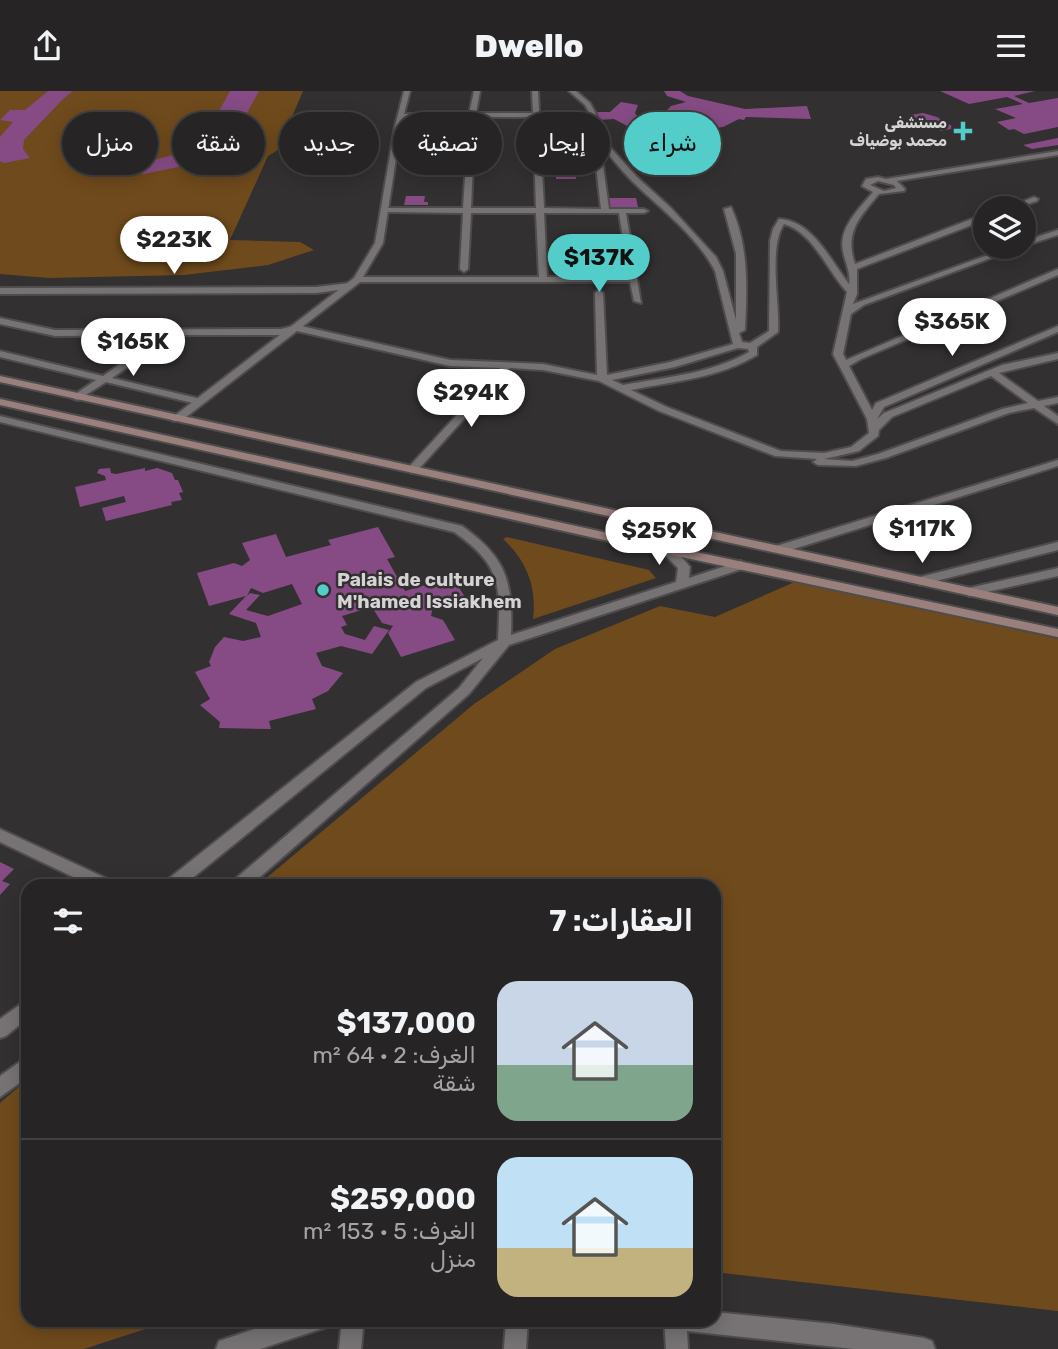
<!DOCTYPE html>
<html lang="ar">
<meta charset="utf-8">
<style>
:root{--surface:#262425;--page:#323032;--text:#f1f3f6;--muted:#a4a4a7;--line:#424142;--accent:#53cdc9}
body{margin:0;font-family:Rubik,"Noto Naskh Arabic",sans-serif;background:var(--page);color:var(--text);direction:rtl;height:100vh;display:flex;flex-direction:column;font-size:26px;white-space:nowrap}
*{box-sizing:border-box;margin:0}
p{font-size:23px;color:var(--muted)}
.icon{flex:none;width:38px;height:38px;fill:none;stroke:currentColor;stroke-width:2;stroke-linecap:round;stroke-linejoin:round}
.map{position:relative;flex:1;overflow:hidden;direction:ltr}
.drawer{position:absolute;left:21px;top:788px;width:700px;height:448px;display:flex;flex-direction:column;background:var(--surface);border-radius:21px;box-shadow:0 4px 18px #0003,0 0 0 2px var(--line);direction:rtl}
.drawer>*{flex:none}
.top-card{position:absolute;left:21px;top:21px;width:700px;height:63px;direction:rtl;display:flex;gap:14px}
.buttons{position:absolute;left:973px;top:105px;display:grid;gap:14px}
.buttons a{display:grid;place-items:center;width:63px;height:63px;border-radius:50%;background:var(--surface);box-shadow:0 4px 18px #0003,0 0 0 2px var(--line);font-size:35px}
.price{position:absolute;translate:-50% -60px;padding:0 16px;border-radius:24px;background:#fff;color:#222;font-size:23px;line-height:46px;filter:drop-shadow(0 2px 4px #0008)}
.price::after{content:'';position:absolute;left:50%;top:42px;width:21px;height:16px;margin-left:-10px;background:inherit;clip-path:polygon(0 0,100% 0,50% 100%)}
.price.on{background:var(--accent);color:#111}
ul{padding:0;list-style:none}
li{display:flex;align-items:center;gap:21px;height:175px;padding:0 28px}
li+li{border-top:2px solid var(--line)}
li span{display:grid;place-items:center;flex:none;width:196px;height:140px;border-radius:21px;color:#555}
li>.icon{margin-inline-start:auto}
span .icon{width:84px;height:84px;fill:#fffc;stroke-width:1}
li b{font-size:30px}
h2{display:flex;justify-content:space-between;align-items:center;height:84px;padding:0 28px;font-size:30px}
.chip{padding:0 24px;border-radius:32px;background:var(--surface);box-shadow:0 4px 18px #0003,0 0 0 2px var(--line);font-size:24px;line-height:63px}
.chip.on{background:var(--accent);color:#111}
header{display:flex;justify-content:space-between;align-items:center;height:91px;padding:0 28px;background:var(--surface);font-size:32px;font-weight:800}
.map>svg:first-child{display:block}
</style>
<header><svg class="icon" aria-label="menu" viewBox="0 0 24 24"><path d="M4 6h16M4 12h16M4 18h16"/></svg>Dwello<svg class="icon" aria-label="share" viewBox="0 0 24 24"><path d="M12 15V3M7 8l5-5 5 5M5 13v7h14v-7"/></svg></header>
<div class="map">
<svg width="1058" height="1258" viewBox="0 0 1058 1258">
<rect width="100%" height="100%" fill="#333031"/>
<path fill="#6f4a1c" d="M0,0H303L278,59L268,65L230,149L300,151L314,159L268,174L184,184L49,187L0,183Z
M507,446L649,479L656,487L533,528C537,497 527,470 503,448Z
M797,490L1058,548V1220L714,1181V794H258L474,613L555,558L660,515L715,526Z
M28,988V1228L173,1229L84,1258H0V1012Z"/>
<path fill="#864b85" fill-rule="evenodd" d="M48,0H73L63,8L24,49L23,58L30,67L4,72L0,70V46L13,31L0,29L10,19H25Z
M230,0H259L229,55L216,63L183,75L143,83L135,74L180,62L205,46Z
M664,0H680L688,5L745,18L807,15L811,28L746,26L744,29L739,28L723,36L699,39L691,35L694,30L668,23L666,20L671,15L686,11L667,5Z
M940,0H1035L1014,5L1029,12L1058,7V36L1024,43L1014,38L1009,39L997,31L1016,27L995,18L1023,13L1007,6L969,13Z
M621,11L638,14L635,22L644,34L631,37L614,28L597,29L593,21H610Z
M923,22L937,26L955,37L941,40L910,24Z
M447,38H464L463,46H441L442,43H446Z
M1058,47V54L1032,58L1023,54Z
M549,80H575L576,88H556V86H550Z
M406,105H425L424,111H428V114H404Z
M608,107H636L638,116H610Z
M110,377L111,382L116,383L145,377V380L157,377L172,382L175,389H178L183,401L179,402L182,409L171,411L172,414L106,430L102,417L126,411L124,405L80,416L75,396L106,389L105,385L97,382L99,378Z
M378,436L395,466L387,468L405,500L452,486L465,506L433,515L431,525L443,529L455,549L401,566L388,542L393,535L382,532L372,516L342,525L347,534L341,536L345,543L365,549L374,535L389,539L372,563L341,555L316,562L322,575L343,582L328,600L312,608L316,618L269,630L271,638L219,637L220,631L200,614L210,608L195,581L211,575L209,571L215,556L224,546L243,550L261,546L256,532L229,523L246,505L209,515L197,482L234,472L242,475L250,469L242,452L276,443L286,466L331,454L328,449ZM292,493L302,513L268,525L246,519L260,504L250,502L247,505L251,497L263,502Z
M0,771L14,778L2,790L10,793L0,804Z"/>
<g fill="none" stroke-linecap="round" stroke-linejoin="round">
<g stroke="#4f4c4d" stroke-width="4">
<path id="minor" d="M474,0H480L476,22H533L532,0H538L544,117L601,118L590,23L585,14L569,0H576L590,12L596,23L599,44L637,86L671,117L716,166L723,180L736,229V163L724,118L731,116C749,155 747,197 745,239L739,242L742,251L750,252L769,240L770,150L773,138L779,128C812,129 831,170 849,193C851,181 845,172 843,160C838,137 860,117 873,101L862,95L866,88L878,86L886,88L1058,60V64L897,90L905,98L904,100L879,103C860,126 844,141 855,173L982,124H985V129L857,178V203L853,213L1010,156H1021L864,214L851,223L843,263L846,269L1058,178V184L861,268L849,275L872,319L876,312L1058,235V241L884,316L877,328L884,322L1002,274L1058,262V268L999,282L1038,310L1058,306V312L1044,315L1058,325V333L1034,317L1009,322L886,367L856,375L818,374L813,371L817,368L775,365L659,320L599,290L543,279L510,277L416,381L412,382L407,379L408,377L500,277L450,275L297,240L281,244H173L112,287L201,308V312L197,313L106,291L78,309L74,308V304L96,289L0,266V260L103,285L161,244L55,245L0,233V227L55,239L281,238L297,234L450,269L543,273L597,284L595,202L599,199L603,202L607,284L670,271L733,253L715,180C698,146 660,117 633,91C621,79 611,66 600,53L609,118H644L648,120L644,122H626L641,212L634,210L630,191H354V187L357,186H539L536,122H471L468,178L464,181L460,178L463,122L385,121L381,119L385,117H463L469,26L401,27L398,25L401,23H469ZM475,26H533L536,117H471ZM878,90L894,94L896,97L884,100L870,94ZM544,122H619L629,185L547,186ZM784,133C813,141 828,181 847,201L833,263L867,328L869,342L851,356L824,362L781,360L667,316L631,299C675,290 719,287 757,264V256L778,241C780,212 768,157 784,133ZM738,257L748,258L749,261C710,283 666,286 623,294L612,289L675,276ZM991,285L1028,312L1002,318L878,363L852,370L824,368L859,360L878,345L879,339L892,326Z
M1034,106L1038,108L1037,110L1016,117H1006Z
M1058,139V144L1024,155V150Z
M350,192L353,193V197L316,202L0,203V197L316,196Z
M0,325L462,435C507,467 513,491 511,544L676,491L678,477L665,464L651,460V454C668,452 680,463 690,476L689,487L741,470L747,474L745,477L509,554L469,603L251,794H232L234,789L459,597L483,567L426,597L184,794H165L167,789L416,591L498,549C501,494 501,474 454,441L0,331Z
M1058,369V375L784,461L780,462L774,458L776,455Z
M1058,451V459L920,494L914,490L916,487Z
M1058,477V485L969,505L963,501L969,497Z
M0,738L110,789L112,794H90L0,751Z
M28,908V927L6,945L0,947V928Z
M28,965V986L0,1006V985Z
M714,1221L834,1233L924,1247L932,1250L935,1258H854L687,1240L688,1258H666L664,1228H714Z
M284,1228H329L327,1236L260,1258H216L219,1250Z
M342,1228H364L361,1258H339Z
M506,1228H528L526,1258H504Z"/>
</g>
<g stroke="#4f4c4d" stroke-width="4">
<path id="tertiary" d="M404,0H410L401,35L383,152L360,191L181,330H173V326L354,187L375,152L395,35Z"/>
</g>
<g stroke="#4f4c4d" stroke-width="4">
<path id="secondary" d="M0,285L1058,516V524L0,291Z
M0,308L644,450L1058,538V546L644,458L0,314Z"/>
</g>
<use href="#minor" fill="#777374" fill-rule="evenodd"/>
<use href="#tertiary" fill="#777374" fill-rule="evenodd"/>
<use href="#secondary" fill="#9a807c" fill-rule="evenodd"/>
</g>
<g fill="#53cdc9" stroke="#333031" stroke-width="2.5">
<path d="M959.5 29.5h7v7h7v7h-7v7h-7v-7h-7v-7h7z"/>
<circle cx="323" cy="499" r="7"/>
</g>
<g text-anchor="middle" dominant-baseline="central" stroke-width="5" stroke-linejoin="round" paint-order="stroke">
<g font-size="16" font-weight="bold" fill="#d5d3d3" stroke="#333031" text-anchor="end">
<text x="947" y="31">مستشفى<tspan x="947" dy="18">محمد بوضياف</tspan></text>
</g>
<g font-size="19" font-weight="bold" fill="#d5d3d3" stroke="#333031" text-anchor="start">
<text x="337" y="488">Palais de culture<tspan x="337" dy="22">M'hamed Issiakhem</tspan></text>
</g>
</g>
</svg>
<div class="buttons">
<a><svg class="icon" aria-label="layers" viewBox="0 0 24 24"><path d="M12 4l9 5-9 5-9-5zM3 14l9 5 9-5"/></svg></a>
</div>
<b class="price" style="left:174px;top:185px">$223K</b>
<b class="price on" style="left:599px;top:203px">$137K</b>
<b class="price" style="left:952px;top:267px">$365K</b>
<b class="price" style="left:133px;top:287px">$165K</b>
<b class="price" style="left:471px;top:338px">$294K</b>
<b class="price" style="left:922px;top:474px">$117K</b>
<b class="price" style="left:659px;top:476px">$259K</b>
<div class="top-card">
<a class="chip on">شراء</a>
<a class="chip">إيجار</a>
<a class="chip">تصفية</a>
<a class="chip">جديد</a>
<a class="chip">شقة</a>
<a class="chip">منزل</a>
</div>
<section class="drawer">
<h2>العقارات: 7<svg class="icon" aria-label="filters" viewBox="0 0 24 24"><path d="M4 7h16M4 17h16"/><circle cx="9" cy="7" r="2"/><circle cx="15" cy="17" r="2"/></svg></h2>
<ul>
<li><span style="background:linear-gradient(#c9d6e8 60%,#7fa58c 0)"><svg class="icon" aria-label="home" viewBox="0 0 24 24"><path d="M3 11l9-7 9 7M6 9v11h12V9"/></svg></span><div><b>$137,000</b><p>الغرف: 2 · 64 m²</p><p>شقة</p></div></li>
<li><span style="background:linear-gradient(#bfe0f5 65%,#c2b280 0)"><svg class="icon" aria-label="home" viewBox="0 0 24 24"><path d="M3 11l9-7 9 7M6 9v11h12V9"/></svg></span><div><b>$259,000</b><p>الغرف: 5 · 153 m²</p><p>منزل</p></div></li>
</ul>
</section>
</div>
